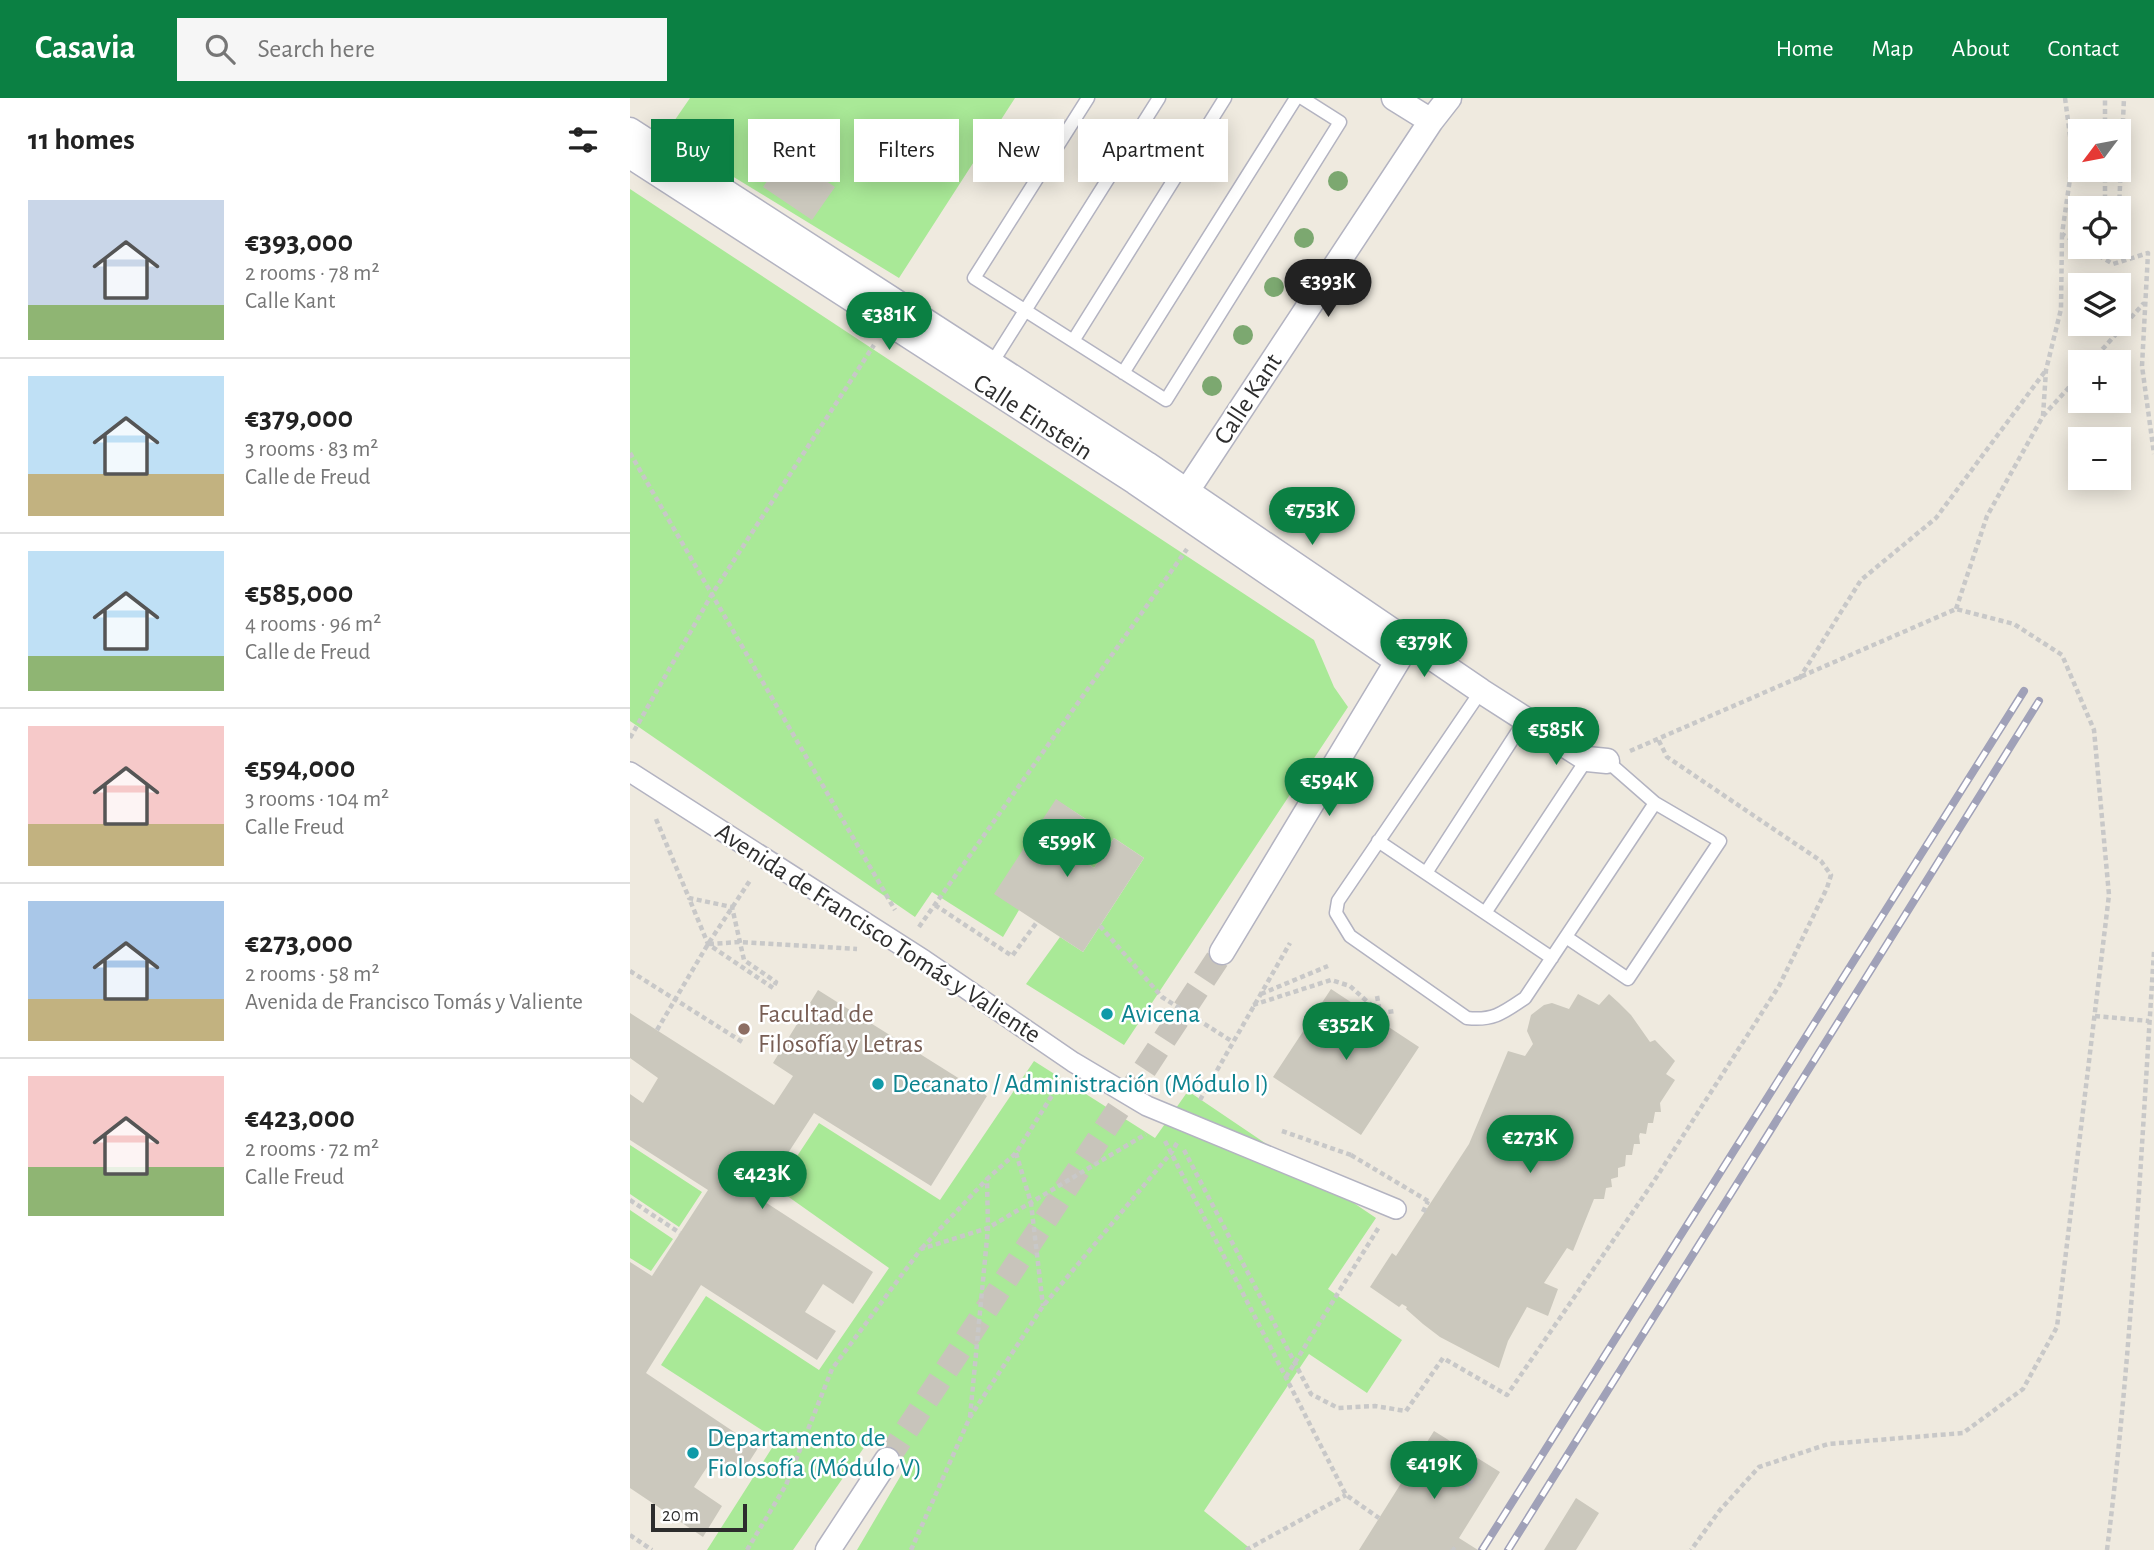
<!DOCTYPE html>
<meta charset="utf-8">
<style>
:root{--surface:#fff;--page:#f6f6f6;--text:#222;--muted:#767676;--line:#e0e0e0;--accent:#0b8043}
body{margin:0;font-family:"Alegreya Sans",sans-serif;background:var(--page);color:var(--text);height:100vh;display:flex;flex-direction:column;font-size:26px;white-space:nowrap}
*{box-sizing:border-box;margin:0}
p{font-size:23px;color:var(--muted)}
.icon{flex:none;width:38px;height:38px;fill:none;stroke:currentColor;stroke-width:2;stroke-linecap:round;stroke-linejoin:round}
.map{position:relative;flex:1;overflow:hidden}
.panel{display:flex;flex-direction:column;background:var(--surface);width:630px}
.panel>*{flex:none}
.banner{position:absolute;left:21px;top:21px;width:665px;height:63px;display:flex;gap:14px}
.needle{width:46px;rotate:238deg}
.buttons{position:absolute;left:1438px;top:21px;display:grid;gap:14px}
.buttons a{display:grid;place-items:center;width:63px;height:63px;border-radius:0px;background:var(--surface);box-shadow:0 4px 18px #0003;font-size:35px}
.scale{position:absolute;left:21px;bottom:18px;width:96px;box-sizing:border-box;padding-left:7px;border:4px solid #2d2d2d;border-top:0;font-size:19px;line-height:24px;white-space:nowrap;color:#2d2d2d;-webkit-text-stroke:5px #fff;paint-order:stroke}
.price{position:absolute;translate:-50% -60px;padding:0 16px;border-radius:24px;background:var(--accent);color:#fff;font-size:23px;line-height:46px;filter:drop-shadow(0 2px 4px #0008)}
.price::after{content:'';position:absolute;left:50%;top:42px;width:21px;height:16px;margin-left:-10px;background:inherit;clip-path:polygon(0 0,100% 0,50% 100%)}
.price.selected{background:#222;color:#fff}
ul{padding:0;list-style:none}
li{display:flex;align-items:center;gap:21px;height:175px;padding:0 28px}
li+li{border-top:2px solid var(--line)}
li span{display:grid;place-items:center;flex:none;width:196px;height:140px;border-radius:0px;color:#555}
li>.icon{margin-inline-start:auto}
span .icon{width:84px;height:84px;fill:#fffc;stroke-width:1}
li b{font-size:30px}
h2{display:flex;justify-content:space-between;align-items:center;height:84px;padding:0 28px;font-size:30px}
.chip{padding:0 24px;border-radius:0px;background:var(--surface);box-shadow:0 4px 18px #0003;font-size:24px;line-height:63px}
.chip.selected{background:var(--accent);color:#fff}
header{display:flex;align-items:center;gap:42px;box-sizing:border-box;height:98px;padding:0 35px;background:var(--accent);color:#fff}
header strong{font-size:33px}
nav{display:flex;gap:38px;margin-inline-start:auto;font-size:24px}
.search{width:490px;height:63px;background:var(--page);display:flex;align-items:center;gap:18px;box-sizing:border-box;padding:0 24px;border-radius:0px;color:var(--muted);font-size:26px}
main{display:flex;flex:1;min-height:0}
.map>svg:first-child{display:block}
</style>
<header>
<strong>Casavia</strong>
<div class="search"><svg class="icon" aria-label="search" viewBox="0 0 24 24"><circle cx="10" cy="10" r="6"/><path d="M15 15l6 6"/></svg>Search here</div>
<nav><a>Home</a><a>Map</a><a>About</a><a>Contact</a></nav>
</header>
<main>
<section class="panel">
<h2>11 homes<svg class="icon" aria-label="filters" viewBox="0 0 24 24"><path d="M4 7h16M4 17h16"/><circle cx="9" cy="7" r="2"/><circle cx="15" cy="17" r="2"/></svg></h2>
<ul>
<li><span style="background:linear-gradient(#c9d6e8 75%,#8fb573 0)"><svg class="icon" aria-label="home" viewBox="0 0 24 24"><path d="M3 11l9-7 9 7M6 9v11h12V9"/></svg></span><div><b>€393,000</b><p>2 rooms · 78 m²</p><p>Calle Kant</p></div></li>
<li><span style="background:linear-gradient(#bfe0f5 70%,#c2b280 0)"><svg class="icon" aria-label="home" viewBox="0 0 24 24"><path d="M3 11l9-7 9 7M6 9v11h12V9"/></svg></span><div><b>€379,000</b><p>3 rooms · 83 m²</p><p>Calle de Freud</p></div></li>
<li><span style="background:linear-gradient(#bfe0f5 75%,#8fb573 0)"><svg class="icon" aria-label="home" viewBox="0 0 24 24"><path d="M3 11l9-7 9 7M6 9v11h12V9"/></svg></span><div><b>€585,000</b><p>4 rooms · 96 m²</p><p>Calle de Freud</p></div></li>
<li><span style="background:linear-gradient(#f6c9c9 70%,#c2b280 0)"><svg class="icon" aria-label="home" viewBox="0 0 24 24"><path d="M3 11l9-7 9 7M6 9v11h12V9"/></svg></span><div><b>€594,000</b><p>3 rooms · 104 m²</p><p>Calle Freud</p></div></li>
<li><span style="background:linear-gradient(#a9c7e8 70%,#c2b280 0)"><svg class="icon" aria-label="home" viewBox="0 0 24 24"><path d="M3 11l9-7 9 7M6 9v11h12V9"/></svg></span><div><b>€273,000</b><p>2 rooms · 58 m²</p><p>Avenida de Francisco Tomás y Valiente</p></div></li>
<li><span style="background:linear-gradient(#f6c9c9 65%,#8fb573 0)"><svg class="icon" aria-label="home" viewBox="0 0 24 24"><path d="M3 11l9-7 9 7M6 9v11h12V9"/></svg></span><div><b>€423,000</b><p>2 rooms · 72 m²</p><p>Calle Freud</p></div></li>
</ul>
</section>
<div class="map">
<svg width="1524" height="1452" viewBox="0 0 1524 1452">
<rect width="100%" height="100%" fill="#efeadf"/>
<path fill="#a9e997" d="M60,0H385L269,180L43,42L38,32Z
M0,91L684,542L704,589L718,609L494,947L396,886L430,839L453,854L514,760L484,740L464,770L437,752L456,721L426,702L389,812L373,839L302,794L285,819L0,623Z
M404,963L525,1040L558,993L746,1120L698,1191L772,1242L737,1295L679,1256L574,1413L622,1452H227L277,1367L242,1338L163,1452H77L147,1342L31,1267L76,1198L189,1272L259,1170L146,1090L189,1025L310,1102Z
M0,1047L72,1094L49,1129L0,1096Z
M0,1112L43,1141L21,1173L0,1160Z"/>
<path fill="#cbc8bd" d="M156,55L205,89L182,122L133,89Z
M426,701L457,722L437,752L464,770L484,740L514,760L453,854L364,796Z
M701,891L789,949L731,1037L643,979Z
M188,892L357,998L301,1088L184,1015L129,1100L243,1174L223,1206L193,1186L175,1214L206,1233L187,1262L71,1187L16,1275L128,1350L110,1378L83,1360L64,1389L92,1408L73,1439L0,1390V1164L22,1178L78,1092L0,1042V996L13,1005L28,980L0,960V915L144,1007L163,978L143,965Z
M948,896L969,907L979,896L989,905L1001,917L1020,944L1025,942L1045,963L1036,976L1045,982L1030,1005L1031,1014H1025L1023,1025H1018L1016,1036L1010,1035L1009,1038L1010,1046H1004L1002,1057H996L995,1068L988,1070V1079L981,1081L982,1089L976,1090L974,1101H964L943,1153L937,1150L914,1185L928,1191L918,1218L897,1209L878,1243L869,1270L810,1239L793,1226L776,1211L777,1209L772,1206L769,1209L740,1189L762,1155L766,1158L839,1046L878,953L895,958L903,946L897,933L901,917L914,907L922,905L939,911Z
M804,1333L870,1374L829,1440L848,1452H729Z
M946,1400L969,1415L946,1452H914Z"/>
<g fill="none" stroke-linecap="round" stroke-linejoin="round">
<path stroke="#c8c4bb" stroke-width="24" stroke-dasharray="24 12" stroke-linecap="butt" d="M257,1362L592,854"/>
<g stroke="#b3b3c1" stroke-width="15">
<path id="service" d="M458,0L344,180L536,302L710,24L672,0
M443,243L595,0
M362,265L529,0
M493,275L666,0
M851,593L708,803L706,815L720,838L837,920C863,923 873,915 895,900L1025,705L977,663
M748,743L922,860
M796,775L895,622
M855,815L957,661
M936,839L998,881L1090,743L1025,705"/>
</g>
<g stroke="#b3b3c1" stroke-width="22">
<path id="pedestrian" d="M0,674L294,862L443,964L517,1008L766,1111"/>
</g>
<g stroke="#b3b3c1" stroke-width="27">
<path id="minor" d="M764,0L801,23
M0,32L517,366L851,593L957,661L977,663
M0,58L505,384L767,563
M549,405L801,23L819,0
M592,854L776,549
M198,1452L257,1362"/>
</g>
<path stroke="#c8c8c8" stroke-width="4.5" stroke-dasharray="5 3.5" stroke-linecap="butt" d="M1435,0L1443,60L1432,136L1451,147
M1475,33V0
M1475,110V72
M1489,110L1494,0
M1454,149L1483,166L1518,155L1512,268L1524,356
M1461,264L1514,205
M1413,318L1416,272L1431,211L1432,136
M0,355L265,812
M1326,511L1357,418L1413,318L1451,276
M1169,581L1231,482L1306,420L1416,272
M0,640L82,496L244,247
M1000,653L1326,511L1384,526L1432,557L1464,632L1479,797L1427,1229L1393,1291L1333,1335L1198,1346L1129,1369L1090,1412L1061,1452
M26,721L59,800L102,809L114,862L146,884L143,890L78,846L59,800
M305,807L382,858L407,824
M470,828L532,899L603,944
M289,829L557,451
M79,846L110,844L227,851
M0,873L114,945
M631,896L698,868
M747,898L750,914
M623,907L701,882L720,888L750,915
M750,915L765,913
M1465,918L1519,923
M27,932L78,846L121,781
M570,1002L660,845
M652,1033L721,1057
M535,1043L716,1397L749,1420
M554,1052L681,1296L708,1310L745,1308L776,1313L813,1260L877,1297L1024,1083L1149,888L1197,790L1201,777L1191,763L1037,659L1028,641
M386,1055L401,1105L413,1208
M0,1102L50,1135
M793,1114L798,1103
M292,1150L357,1081
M656,1279L749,1129
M340,1319L358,1130L357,1081L386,1055L431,983
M802,1368L810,1355L844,1378L836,1391
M0,1437L22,1452
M822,1450L825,1452
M117,1452L156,1387L202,1271L291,1151L358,1130L516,1036
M281,1452L340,1319L413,1208L541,1055L547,1045
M616,1452L716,1397
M1477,1452C1502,1254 1511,1053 1524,854"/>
<use href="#service" stroke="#fff" stroke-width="12"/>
<use href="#pedestrian" stroke="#fff" stroke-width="19"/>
<use href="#minor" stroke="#fff" stroke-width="24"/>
<g stroke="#a0a1b8" stroke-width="8">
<path id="rail" d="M852,1452L1394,593
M878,1452L1409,603"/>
</g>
<use href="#rail" stroke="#fff" stroke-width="5" stroke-dasharray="16" stroke-linecap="butt"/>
<path stroke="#c8c8c8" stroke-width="4.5" stroke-dasharray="5 3.5" stroke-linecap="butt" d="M721,1057L798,1103"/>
</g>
<g fill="#7ca870">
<circle cx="708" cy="83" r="10"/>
<circle cx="674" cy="140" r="10"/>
<circle cx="644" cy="189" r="10"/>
<circle cx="613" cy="237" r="10"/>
<circle cx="582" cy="288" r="10"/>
</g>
<g fill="#0f9aa8" stroke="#fff" stroke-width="2.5">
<circle cx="477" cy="916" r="7"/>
<circle cx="248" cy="986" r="7"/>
<circle cx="63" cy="1355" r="7"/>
</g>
<circle fill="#8d6e63" stroke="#fff" stroke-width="2.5" cx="114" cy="931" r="7"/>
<g text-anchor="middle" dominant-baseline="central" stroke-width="5" stroke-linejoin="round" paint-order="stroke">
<g font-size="26" fill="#2d2d2d" stroke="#fff">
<text transform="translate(618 301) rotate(-57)">Calle Kant</text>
<text transform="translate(403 319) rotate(33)">Calle Einstein</text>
<text transform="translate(248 835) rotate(33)">Avenida de Francisco Tomás y Valiente</text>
</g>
<g font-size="26" fill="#785e54" stroke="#fff" text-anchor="start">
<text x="128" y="916">Facultad de<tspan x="128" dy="30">Filosofía y Letras</tspan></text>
</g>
<g font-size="26" fill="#0d838f" stroke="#fff" text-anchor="start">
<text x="491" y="916">Avicena</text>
<text x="262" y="986">Decanato / Administración (Módulo I)</text>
<text x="77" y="1340">Departamento de<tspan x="77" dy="30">Fiolosofía (Módulo V)</tspan></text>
</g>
</g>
</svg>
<div class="buttons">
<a><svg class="needle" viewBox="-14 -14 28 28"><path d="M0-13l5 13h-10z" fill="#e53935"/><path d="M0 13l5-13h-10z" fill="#767676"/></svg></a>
<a><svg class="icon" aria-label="locate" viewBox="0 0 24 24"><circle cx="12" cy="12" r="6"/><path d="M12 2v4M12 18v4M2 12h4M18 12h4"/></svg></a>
<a><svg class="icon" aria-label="layers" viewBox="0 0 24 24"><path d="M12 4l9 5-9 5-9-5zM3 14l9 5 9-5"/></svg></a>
<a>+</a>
<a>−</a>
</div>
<div class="scale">20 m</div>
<b class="price selected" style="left:698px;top:221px">€393K</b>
<b class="price" style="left:259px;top:254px">€381K</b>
<b class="price" style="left:682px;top:449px">€753K</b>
<b class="price" style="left:794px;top:581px">€379K</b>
<b class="price" style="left:926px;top:669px">€585K</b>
<b class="price" style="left:699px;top:720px">€594K</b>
<b class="price" style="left:437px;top:781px">€599K</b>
<b class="price" style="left:716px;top:964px">€352K</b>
<b class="price" style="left:900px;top:1077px">€273K</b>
<b class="price" style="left:132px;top:1113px">€423K</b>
<b class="price" style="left:804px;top:1403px">€419K</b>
<div class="banner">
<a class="chip selected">Buy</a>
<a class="chip">Rent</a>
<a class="chip">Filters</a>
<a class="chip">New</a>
<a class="chip">Apartment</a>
</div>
</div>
</main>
